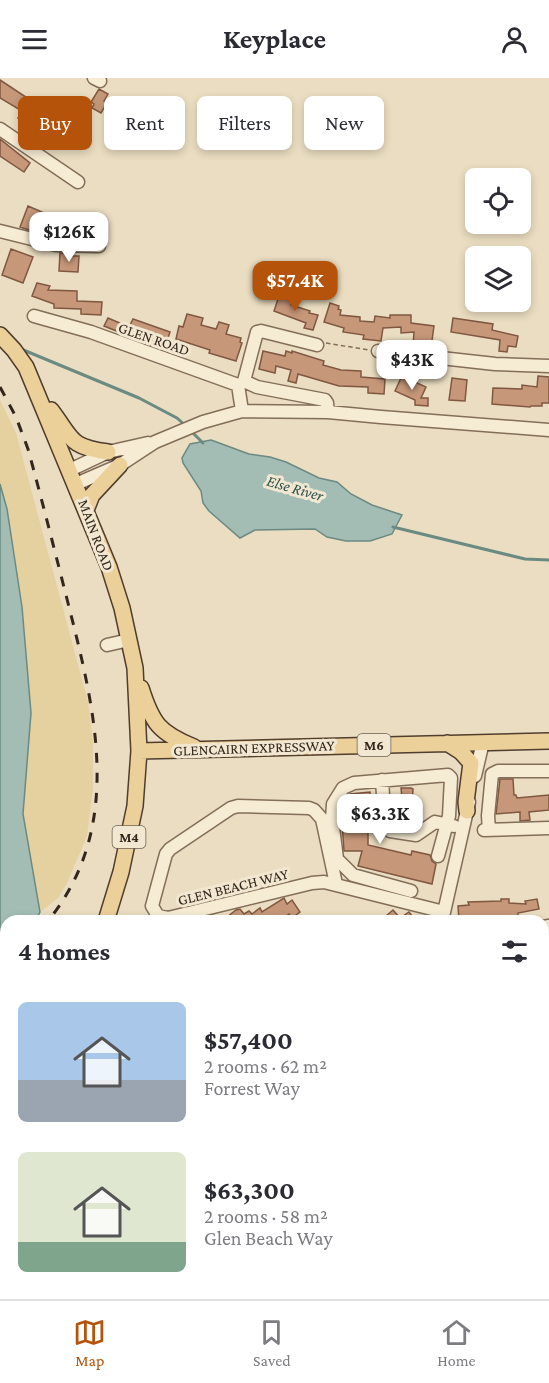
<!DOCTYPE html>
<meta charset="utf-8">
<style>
:root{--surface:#fff;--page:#f7f7f7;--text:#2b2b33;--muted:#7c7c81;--line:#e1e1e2;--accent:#b45309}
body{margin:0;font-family:"Crimson Pro",serif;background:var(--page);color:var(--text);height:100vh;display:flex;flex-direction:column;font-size:22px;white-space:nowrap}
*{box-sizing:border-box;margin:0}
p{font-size:20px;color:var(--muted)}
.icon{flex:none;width:33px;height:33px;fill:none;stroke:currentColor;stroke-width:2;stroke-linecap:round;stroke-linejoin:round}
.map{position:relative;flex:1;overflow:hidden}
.details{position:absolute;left:0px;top:837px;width:549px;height:384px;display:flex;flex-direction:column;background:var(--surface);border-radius:18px 18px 0 0;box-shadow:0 3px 9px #0003}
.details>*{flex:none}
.hud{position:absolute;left:18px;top:18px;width:513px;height:54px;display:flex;gap:12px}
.tools{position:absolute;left:465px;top:90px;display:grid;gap:12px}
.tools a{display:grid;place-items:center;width:66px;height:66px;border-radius:9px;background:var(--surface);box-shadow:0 3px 9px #0003;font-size:30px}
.price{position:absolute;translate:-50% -51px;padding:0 14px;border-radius:12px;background:#fff;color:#222;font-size:20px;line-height:39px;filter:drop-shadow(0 2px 3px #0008)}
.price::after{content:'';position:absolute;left:50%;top:36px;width:18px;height:14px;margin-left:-9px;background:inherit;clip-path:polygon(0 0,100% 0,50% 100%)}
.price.selected{background:var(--accent);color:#fff}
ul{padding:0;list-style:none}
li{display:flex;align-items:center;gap:18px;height:150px;padding:0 18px}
li span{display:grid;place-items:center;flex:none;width:168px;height:120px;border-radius:9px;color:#555}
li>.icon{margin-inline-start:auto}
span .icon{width:72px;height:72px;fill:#fffc;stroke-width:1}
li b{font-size:26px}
h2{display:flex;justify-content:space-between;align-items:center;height:72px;padding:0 18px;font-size:26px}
.pill{padding:0 21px;border-radius:9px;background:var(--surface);box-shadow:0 3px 9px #0003;font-size:21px;line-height:54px}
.pill.selected{background:var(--accent);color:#fff}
header{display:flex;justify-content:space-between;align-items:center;height:78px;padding:0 18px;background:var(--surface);font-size:27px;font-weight:700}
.dock{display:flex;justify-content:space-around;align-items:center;height:84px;border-top:2px solid var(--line);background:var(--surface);font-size:16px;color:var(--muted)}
.dock a{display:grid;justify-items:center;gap:3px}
.dock .selected{color:var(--accent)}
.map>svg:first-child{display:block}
</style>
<header><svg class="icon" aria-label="menu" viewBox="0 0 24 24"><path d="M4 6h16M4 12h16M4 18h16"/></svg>Keyplace<svg class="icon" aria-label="person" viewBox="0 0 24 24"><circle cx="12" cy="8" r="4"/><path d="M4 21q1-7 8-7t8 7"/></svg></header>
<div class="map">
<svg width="549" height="1221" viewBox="0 0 549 1221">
<rect width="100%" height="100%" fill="#eaddc1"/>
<path fill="#e5d09f" d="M0,322L16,355L88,624L93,663V711L87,758L67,805L58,820L40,834L23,736L31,635L22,529L7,431L0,406Z"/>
<path fill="#a3bdb5" stroke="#6b8a81" stroke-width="1.5" d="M211,362L249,376L270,379L286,384L319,400L337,404L351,416L372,427L402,437L392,456L370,463H346L327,459L315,451L255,452L240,460L209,433L203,425L201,413L183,385L182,380L190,366Z
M0,406L7,431L22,529L31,635L23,736L40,834L35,843H6V866L0,874Z"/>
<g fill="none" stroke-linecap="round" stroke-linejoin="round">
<path stroke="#6b8a81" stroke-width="3" d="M21,271L139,320L177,340L186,348
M191,353L203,365
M393,449L525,481L549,482"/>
</g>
<path fill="#c69779" stroke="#805841" stroke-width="1.5" d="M0,2L44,31L40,37L44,40L37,52L18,40L22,33L0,20Z
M99,11L108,16L104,23L107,25L101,35L92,30L94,26L91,24Z
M62,40L85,56L77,67L54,51Z
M0,61L30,85L24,94L0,78Z
M28,128L67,145L62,156L48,151L50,145L37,140L32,153L20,149Z
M11,171L33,179L23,205L2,197Z
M60,175L72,176V178H79L78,194L59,193Z
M37,205L50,208L48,212L77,213V223L102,224L101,237L81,236V231L54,230V226L32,218Z
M280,215L293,220L291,227L310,233L309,235L318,237L313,252L304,250L306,245L274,233Z
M330,225L339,228L338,231L341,232L340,237L360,239V243L374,244L375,238L390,240V237H411V245L434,248L431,270L413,268L414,254L401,255V249L383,250L381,263L363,261L364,257L343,254L344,250L324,244Z
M187,236L203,240L201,247L216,251L219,244L229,247L226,256L241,260L240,264L242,265L236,283L209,275L210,272L176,261L179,248L183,249Z
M108,240L129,249L133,241L170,254L164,272L104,248Z
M453,240L493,246L492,252L518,258L516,269L508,268L507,274L499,273L500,262L451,254Z
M263,273L285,278L286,273L292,275V273L324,283L323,287L341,292L361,293V299L385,301L384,316L368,315V309L339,308L298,296L296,305L288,303L291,292L276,288L275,295L259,291Z
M402,298L426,309L421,320H428V328L415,327V322L395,313Z
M538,298L549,299V325H542V328H531L530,329L492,326L493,310L522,311V307L537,309Z
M452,300L467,302L465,323L449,322Z
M500,701H513L514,717H516L517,720L549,717V732L529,734L530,742L520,743V734L496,736Z
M401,710H411L413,711L412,730H403Z
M370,714L371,740H368V767L411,777L412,773L430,777L432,783L436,786L432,806L358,788L362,773H344L341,729L350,716Z
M284,820L287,826L292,822L300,834L292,840L289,836L281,842L279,839L273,843H222L236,832L240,831L244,836L249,833L252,836L260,830L262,834Z
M501,821H509V825L526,826L525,823L537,821L539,831L518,835V839H484V843H459L458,828L469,827L468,824L501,823Z
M393,832L400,840L409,834L416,843H390L386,838Z"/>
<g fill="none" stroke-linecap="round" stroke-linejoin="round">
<g stroke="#836e5a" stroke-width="15">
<path id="minor" d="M94,0L100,3
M0,51L78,104
M0,153L56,167L99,168
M34,238L91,254L238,307L242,333
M378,273L495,286L549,288
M244,303L257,254L261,253L317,267
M244,303L257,309L325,322L327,325L328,334
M70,392L108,374L148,365
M76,406L120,387L155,364L203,344L242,333L328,334L381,339L549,352
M107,567L129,562
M475,698L483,664
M382,702L385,747L390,753L416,757L435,744L454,748
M484,752L549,750
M489,752L488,738L492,696L498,693H549
M336,806L322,741L314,732L309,730L238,728L231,730L170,771L166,776L152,828L158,838L168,840L312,805L324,804L444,834
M411,813L353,797L337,781L332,741L333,726L343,710L354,705L448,697L451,700L449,738L438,778
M442,843L469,724
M543,849L549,848
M543,913H549
M543,962H549
M543,1069L549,1070
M0,1115L6,1138
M84,1221V1215"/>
</g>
<g stroke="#503d2e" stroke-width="18">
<path id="major" d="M0,257L14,272L26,289L109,489L122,530L135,590L139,673L135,728L121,794L106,843
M51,332C73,361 69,369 108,374
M86,432L92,417L120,387
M141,610C152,645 159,655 194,669
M447,665L461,674L471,685L466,724L467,733
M139,673L549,663
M29,1221L30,1215"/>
</g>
<path stroke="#836e5a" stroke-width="1.5" stroke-dasharray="4.5 3" stroke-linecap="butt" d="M326,265L369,272"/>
<use href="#minor" stroke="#f6ebd3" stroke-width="12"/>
<use href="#major" stroke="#ecd09a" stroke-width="15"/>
<path stroke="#33271d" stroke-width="3" stroke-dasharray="10 10" stroke-linecap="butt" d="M0,309L16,339L28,371C42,422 55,474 68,525C95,632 125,748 48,843
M0,891L6,886"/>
</g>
<g text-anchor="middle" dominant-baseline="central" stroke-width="6" stroke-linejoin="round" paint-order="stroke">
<g fill="#f2e7d0" stroke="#6c6153" stroke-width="1.5">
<rect x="357.5" y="656" width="33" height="22" rx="4.5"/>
<rect x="112.5" y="748" width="33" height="22" rx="4.5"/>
</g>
<g font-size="14" font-weight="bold" fill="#33271d">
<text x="374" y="667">M6</text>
<text x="129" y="759">M4</text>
</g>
<g font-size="15" fill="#33271d" stroke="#f2e7d0">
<text transform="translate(154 261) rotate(19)">GLEN ROAD</text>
<text transform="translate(96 457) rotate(69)">MAIN ROAD</text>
<text transform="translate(254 670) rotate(-2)">GLENCAIRN EXPRESSWAY</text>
<text transform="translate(233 809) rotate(-14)">GLEN BEACH WAY</text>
</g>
<g font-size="16" font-style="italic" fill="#2d524f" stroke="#f2e7d0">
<text transform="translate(295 410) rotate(16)">Else River</text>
</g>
</g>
</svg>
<div class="tools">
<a><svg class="icon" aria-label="locate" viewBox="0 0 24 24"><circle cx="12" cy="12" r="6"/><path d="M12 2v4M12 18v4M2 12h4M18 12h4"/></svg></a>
<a><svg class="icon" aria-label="layers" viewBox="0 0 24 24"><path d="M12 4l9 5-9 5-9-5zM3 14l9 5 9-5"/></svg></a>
</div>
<b class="price" style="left:69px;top:185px">$126K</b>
<b class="price selected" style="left:295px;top:234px">$57.4K</b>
<b class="price" style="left:412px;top:313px">$43K</b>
<b class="price" style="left:380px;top:767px">$63.3K</b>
<div class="hud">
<a class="pill selected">Buy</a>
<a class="pill">Rent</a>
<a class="pill">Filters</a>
<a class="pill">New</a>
</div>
<section class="details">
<h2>4 homes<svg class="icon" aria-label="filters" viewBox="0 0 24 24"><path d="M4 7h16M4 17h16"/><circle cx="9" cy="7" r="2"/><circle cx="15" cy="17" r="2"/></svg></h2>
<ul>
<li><span style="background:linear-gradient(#a9c7e8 65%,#9aa5b1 0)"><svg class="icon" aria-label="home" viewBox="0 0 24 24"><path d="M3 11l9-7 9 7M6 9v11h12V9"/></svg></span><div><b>$57,400</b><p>2 rooms · 62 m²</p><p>Forrest Way</p></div></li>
<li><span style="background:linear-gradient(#dfe7d0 75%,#7fa58c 0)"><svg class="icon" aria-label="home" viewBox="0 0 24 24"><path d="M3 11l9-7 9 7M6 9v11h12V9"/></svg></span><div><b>$63,300</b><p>2 rooms · 58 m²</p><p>Glen Beach Way</p></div></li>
</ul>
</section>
</div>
<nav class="dock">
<a class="selected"><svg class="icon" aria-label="map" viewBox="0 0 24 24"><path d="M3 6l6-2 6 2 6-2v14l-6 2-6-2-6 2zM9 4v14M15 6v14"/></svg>Map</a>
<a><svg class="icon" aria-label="saved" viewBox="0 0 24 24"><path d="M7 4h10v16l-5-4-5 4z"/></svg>Saved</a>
<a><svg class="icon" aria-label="home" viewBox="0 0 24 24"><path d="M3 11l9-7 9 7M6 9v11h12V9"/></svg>Home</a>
</nav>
